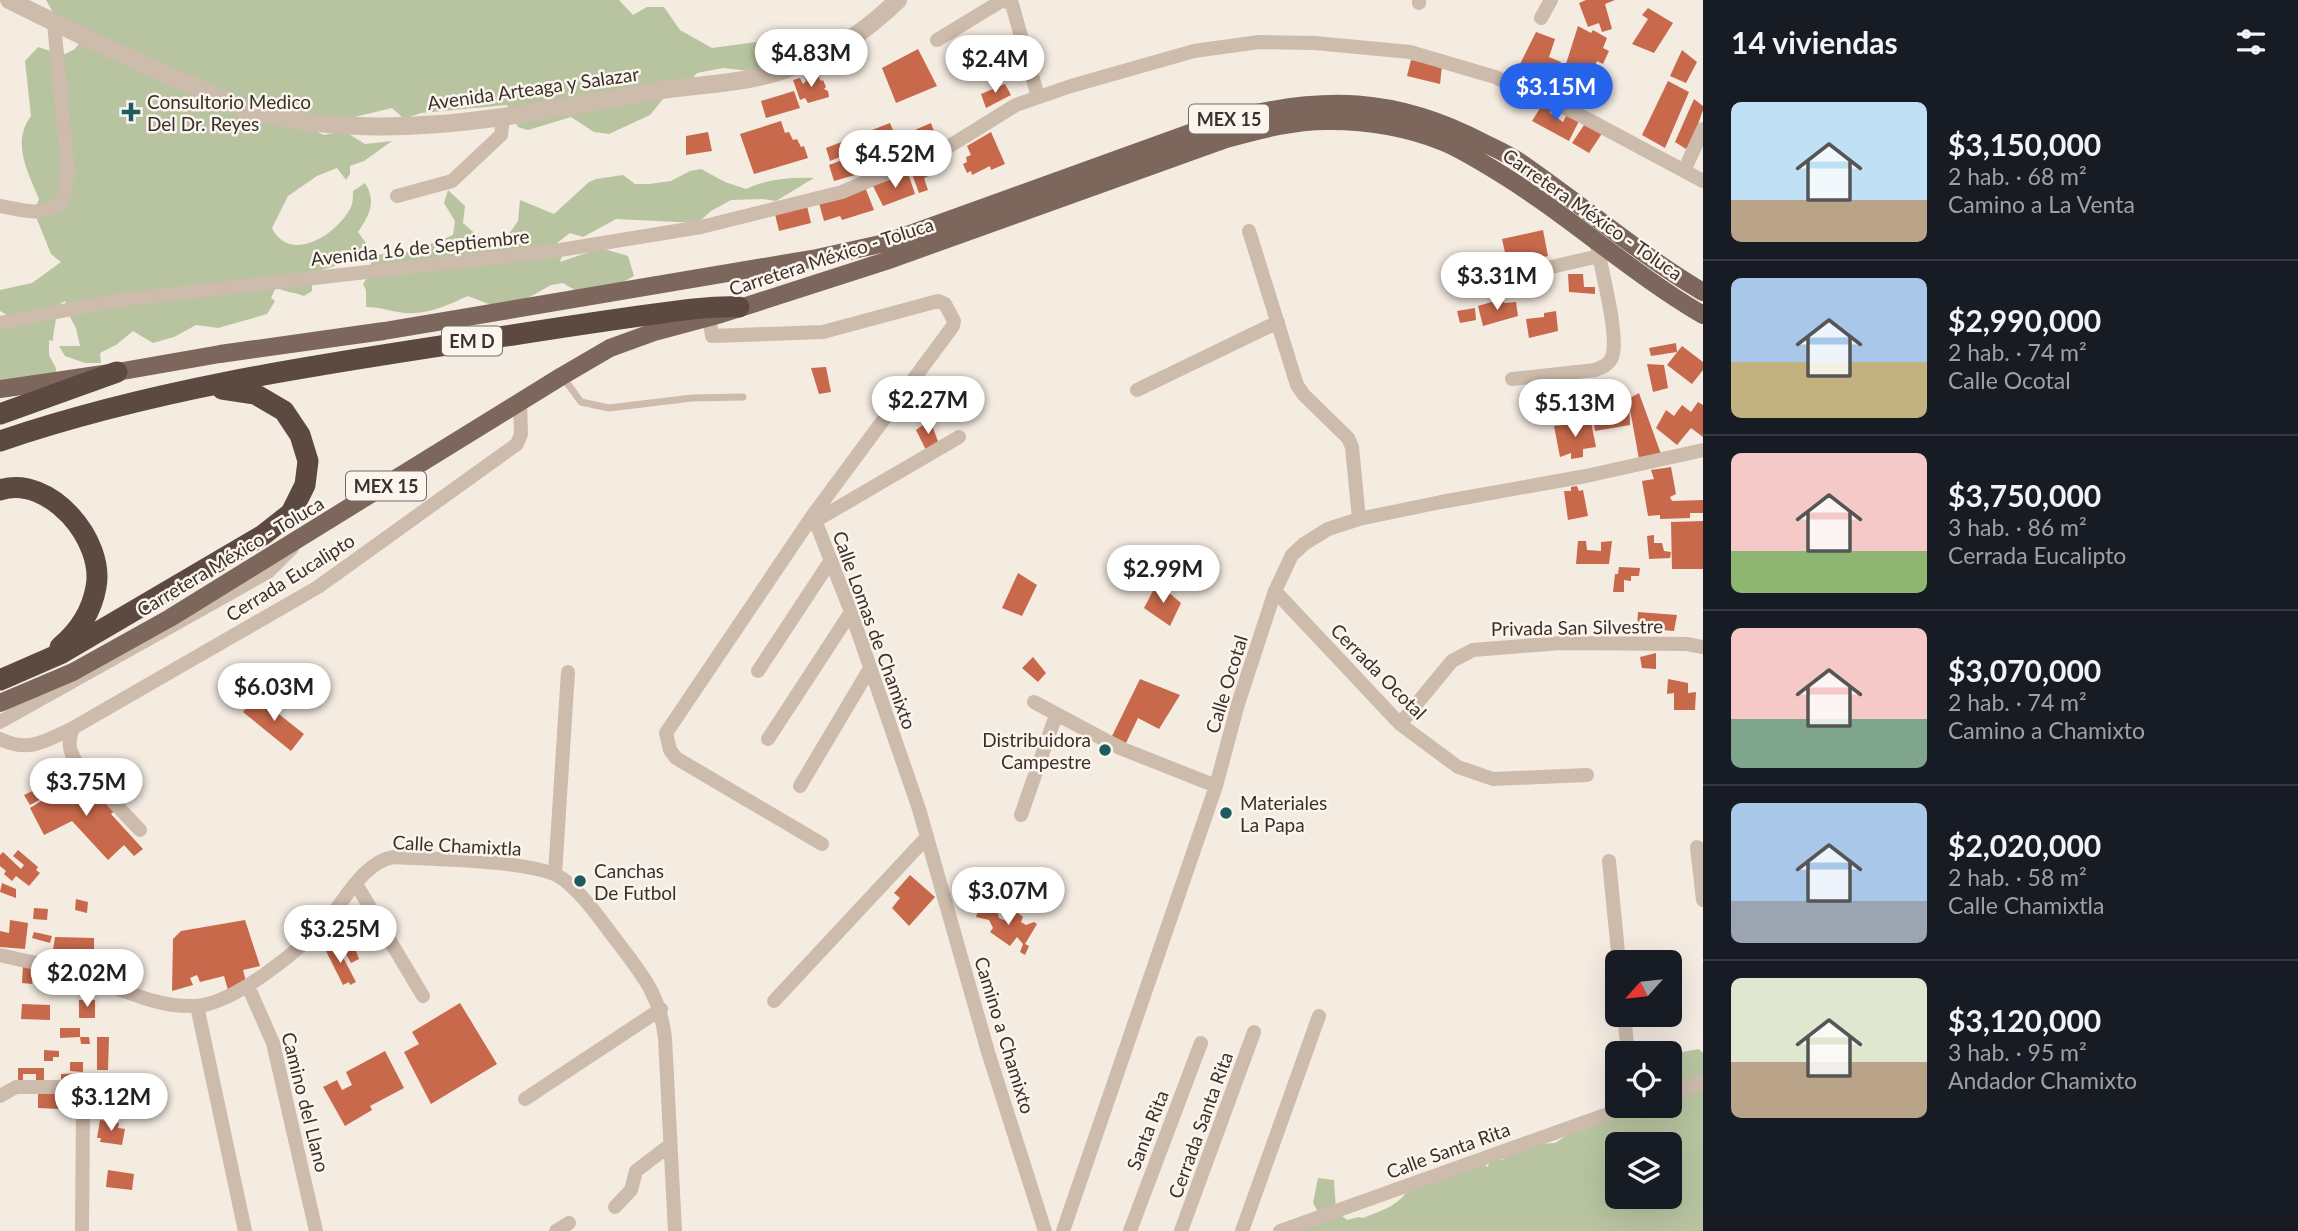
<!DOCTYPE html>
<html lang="es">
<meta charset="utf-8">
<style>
:root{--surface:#171b24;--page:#242831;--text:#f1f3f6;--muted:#9ea1a6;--line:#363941;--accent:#2563eb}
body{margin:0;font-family:Lato,sans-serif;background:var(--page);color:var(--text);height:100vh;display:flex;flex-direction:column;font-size:26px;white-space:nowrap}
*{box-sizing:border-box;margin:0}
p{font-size:23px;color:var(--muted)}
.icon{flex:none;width:38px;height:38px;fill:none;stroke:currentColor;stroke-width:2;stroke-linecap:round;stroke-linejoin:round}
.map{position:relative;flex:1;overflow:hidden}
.drawer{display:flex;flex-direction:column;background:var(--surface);width:595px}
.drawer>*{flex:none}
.needle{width:46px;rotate:243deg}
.buttons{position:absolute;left:1605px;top:950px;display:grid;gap:14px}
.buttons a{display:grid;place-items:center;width:77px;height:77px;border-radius:10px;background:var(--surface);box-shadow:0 7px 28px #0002;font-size:35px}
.price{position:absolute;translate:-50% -60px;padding:0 16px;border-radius:24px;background:#fff;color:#222;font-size:23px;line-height:46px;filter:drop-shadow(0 2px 4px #0008)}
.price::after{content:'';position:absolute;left:50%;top:42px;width:21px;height:16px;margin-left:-10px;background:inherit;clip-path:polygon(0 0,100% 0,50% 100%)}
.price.current{background:var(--accent);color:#fff}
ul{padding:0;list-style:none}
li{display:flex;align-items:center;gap:21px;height:175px;padding:0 28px}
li+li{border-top:2px solid var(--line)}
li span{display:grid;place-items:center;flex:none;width:196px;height:140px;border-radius:10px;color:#555}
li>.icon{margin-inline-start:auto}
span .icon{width:84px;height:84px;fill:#fffc;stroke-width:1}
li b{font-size:30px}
h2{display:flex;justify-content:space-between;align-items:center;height:84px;padding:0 28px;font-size:30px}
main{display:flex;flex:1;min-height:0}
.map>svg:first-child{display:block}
</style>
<main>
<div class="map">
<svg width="1703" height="1231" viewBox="0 0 1703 1231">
<rect width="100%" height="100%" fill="#f4ebe1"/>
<path fill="#b8c4a0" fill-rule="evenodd" d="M46,0H619L633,15L647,7H664L680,30L712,48L786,38H804L795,53L750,71L723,68L697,73L684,87L666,95L650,115L609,134L594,132L571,117L528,130L518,127L507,105L421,113L404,119L392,108L342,120L299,124L324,135L344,131L365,144L392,141L364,161L350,166V174L346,180L337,168L317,176L288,196L272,228C290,265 338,234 351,207C353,203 353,196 353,191L365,183C377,202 369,216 358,232L375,256C383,252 389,256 398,254C418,250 435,242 453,235L455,221L444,203L448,190L465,206L463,223L479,237L509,234L518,221L520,200L554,214L589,182L596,179L623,175L635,184H649L671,181L690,171L701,169L725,182L746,189C768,179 791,177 814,178L776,201L763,199L731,200L711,211L698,223L616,219L583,237L570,233L557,243L564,249L560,262L601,248L628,256L634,276L600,295H583L563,283L551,285L512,307L494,306L468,296C446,306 423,317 398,312C386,310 379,307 366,307V290L363,284L367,278L373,275L371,263L364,258H356L339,252L335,266L312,273V291L304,296C293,292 284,292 276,287L271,298L275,301L267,314L218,328L196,325L174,337L153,343L133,331L116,345L100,353L101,363H85L65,356L59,346H80L76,328L70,317L72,312L65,301L55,307C58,322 53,327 53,341L49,340V355L56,368V378L0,387V323L7,315L0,311V290L32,283L61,262L51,254L34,212L39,199C28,172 11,143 31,116L25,61L38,47L63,55L75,49L81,41L60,26Z
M1699,1049L1703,1053V1231H1291L1318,1212L1313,1203L1318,1178L1334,1180L1336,1211L1347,1220L1359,1217L1363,1218C1391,1207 1400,1205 1417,1178L1481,1162L1488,1167L1491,1155L1502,1160L1525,1145L1555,1143L1589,1121L1637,1106H1670V1067L1677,1053ZM1617,1144H1670V1197H1617Z"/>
<path fill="#c8694b" d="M1586,0H1615L1605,4L1612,29L1602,32L1599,23L1588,27L1579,3Z
M1648,8L1673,23L1654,53L1632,44L1648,19L1642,15Z
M1578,26L1591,33L1593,30L1607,38L1603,48L1609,51L1603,64L1597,61L1590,81L1565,67Z
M1536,32L1555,39L1549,57L1561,62L1555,77L1548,73L1543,79L1519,66Z
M918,49L937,86L896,103L882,68Z
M1682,50L1697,62L1686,83L1670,76Z
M1411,60L1442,66L1440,84L1407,76Z
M810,74L811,77L818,76L821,81L823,80L826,87L824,89L828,91L829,97L808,103L805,98L800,100L793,80L800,78L803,84L806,81L804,76Z
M1668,81L1689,92L1665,148L1642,135Z
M1005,84L1011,95L986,108L981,94Z
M794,91L800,108L766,118L761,101Z
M1694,99L1703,106V110L1690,147H1687L1686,149L1675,142Z
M1542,105L1551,109L1550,113L1563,122L1567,114L1579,121L1569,141L1532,121Z
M781,121L785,133L789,132L793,140L797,139L801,147L804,146L808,158L754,174L740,134Z
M1586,122L1603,132L1589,153L1572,143Z
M890,123L895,135L830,161L826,148Z
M931,123L938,143L886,166L878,146Z
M708,132L712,151L686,155V136Z
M991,132L1005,164L991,170L990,166L972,175L971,171L967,173L963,164L967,162L966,157L971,155L967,146Z
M848,158L855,175L834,181L829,165Z
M927,168L931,175L924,178L928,190L919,193L912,174Z
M908,173L915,194L883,206L873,186Z
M865,187L874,210L842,220L840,216L824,221L819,203Z
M807,206L811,223L779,231L775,214Z
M1543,230L1548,256L1508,266L1502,239Z
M1568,274H1583L1584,287H1595V294L1569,292Z
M1502,299L1504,303L1516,302L1518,316L1483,326L1478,306Z
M1475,308L1476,320L1460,323L1457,311Z
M1556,311L1558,331L1529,338L1526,319L1544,317V313Z
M1676,343L1677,352L1651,356L1649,348Z
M1682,346L1703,362V370L1692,384L1667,365Z
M1647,364L1664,365L1668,388L1653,392Z
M826,367L831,392L819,394L811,368Z
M1558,386L1562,404L1542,406L1538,388Z
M1639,393L1661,454L1639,459L1629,404L1630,425L1595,431L1592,405L1628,399Z
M1698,402L1703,405V437L1691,428L1677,445L1656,428L1666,410L1674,416L1682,405L1691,412Z
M930,420L939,444L927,452L916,430Z
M1591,422L1596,447L1583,449V457L1571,459V453L1560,457L1554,426Z
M1671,467L1676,494L1670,497L1672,501L1703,500V513H1690V518L1660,519V515L1648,516L1642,481L1654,479L1651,470Z
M1577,486L1579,491L1583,490L1588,516L1568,520L1564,491H1571V487Z
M1703,521V569H1672L1671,522Z
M1654,535V543H1662L1664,551L1671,552L1670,558L1649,559L1647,536Z
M1578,541H1586L1587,550L1601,551V542L1612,541L1609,564H1576Z
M1619,567L1640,568L1639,576H1631V581L1624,580V592H1613L1615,574H1618Z
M1018,573L1037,585L1022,616L1002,608Z
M1157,583L1181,603L1170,626L1144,608Z
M1638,612L1677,615L1674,631L1637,628Z
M1656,653V669L1642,668L1640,657Z
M1033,657L1046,673L1038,682L1022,668Z
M1140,679L1180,695L1159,729L1138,718L1126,743L1112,736Z
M1668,679L1688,683V693L1696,692L1695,710H1674V693L1667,694Z
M256,696L304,734L291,751L243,712Z
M54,769L59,780L55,783L56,784L60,780L64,787L61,789L58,787L51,795L42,780L38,782L36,778Z
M87,779L117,809L111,814L143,849L134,856L124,845L108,860L72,821L44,835L30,808L51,795Z
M39,788L43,798L30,805L24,795Z
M18,850L38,867L36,870L40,873L29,886L16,876L12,881L4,874L6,871L0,866V855L3,852L21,869L24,865L13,856Z
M910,875L935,897L909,926L892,908L900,898L894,893Z
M2,883L16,889V898L0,892Z
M76,899L88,902L87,913L75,910Z
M980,905L997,909L999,918L1009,922L1013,914L1018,913L1023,917L1021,922L1026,925L1034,922L1037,924L1025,944L1029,946L1025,955L1020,952L1023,944L1017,937L1010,946L990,932L993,928L989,920L976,917Z
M34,908L48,909L47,920L33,919Z
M10,920L28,923L25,949L0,947V931L9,933Z
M245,920L260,966L243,970L247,985L228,990L224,976L200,982L197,975L190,978L193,985L172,991L173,939L181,931Z
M354,924L364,941L354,946L359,959L351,963L339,941Z
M34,932L52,936L50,943L32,938Z
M55,937L94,938V965L52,956Z
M336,944L356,982L350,985L349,982L343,985L325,949Z
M23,965L33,966L32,984L22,983Z
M42,971L53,973L50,991L39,988Z
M79,1000H95V1018H79Z
M460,1003L497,1064L431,1104L404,1052L419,1044L412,1032Z
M22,1004L50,1005V1020L21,1019Z
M60,1028H80V1037H89L90,1044H81L80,1037L60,1038Z
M97,1037H109L108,1070H97Z
M44,1050L59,1051V1057H53V1061H44Z
M385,1051L404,1088L370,1106L372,1110L345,1126L323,1087L337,1080L342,1090L352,1085L346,1072Z
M70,1062H83V1072L70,1071Z
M18,1068H44V1082H36V1074H23V1082H18Z
M81,1073V1080H84V1073H91V1084L61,1083V1074Z
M38,1091L60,1092V1109L38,1108Z
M100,1120L119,1123L118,1128L125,1129L122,1145L100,1142L101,1138H97Z
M108,1170L134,1174L132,1190L106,1187Z"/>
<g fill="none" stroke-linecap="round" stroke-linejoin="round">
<path stroke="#cdbbac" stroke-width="7" d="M562,376L581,402L609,408L692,398L743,397"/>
<path stroke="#cdbbac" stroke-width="14" d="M1419,0V3
M1541,18L1551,0
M937,40L1003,0L1012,4L1038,97
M1684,171L1703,129
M397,196L452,181L501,135L503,118
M0,206C25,210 42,218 63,201L68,171L54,23
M1249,231L1297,385L1304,395L1348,438L1352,447L1359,519
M1453,265L1463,277L1491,281L1599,256
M709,317L712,336L823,332L938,301L945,304L954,321L953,326L813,515L666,733L670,750L676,758L822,844
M0,323L119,300L554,251L701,227L842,192L948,147L1016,105L1071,86L1194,51L1259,42L1315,43L1410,52L1495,77L1574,112L1703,181
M1512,379L1595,370C1602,367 1609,365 1612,357C1620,337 1600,265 1596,241
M1137,390L1278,322
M813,515L851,612L919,809L988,1052L1045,1231
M815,521L959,437
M1275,591L1400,724L1458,767L1493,779L1587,775
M758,671L831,560
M1034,702L1120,748L1216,786
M0,722L268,572L292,548
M1400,724L1452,661L1473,650L1560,643L1687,644L1703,647
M73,728C67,744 69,752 79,766L140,830
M0,739C30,753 45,741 73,728L318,587L517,444L521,434L520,402
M768,739L851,612
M800,786L869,670
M1021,815L1056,715
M1697,847L1703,900
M1609,861L1619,962
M555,874L568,672
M356,884L423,996
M0,955C24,961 49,965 73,972C112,984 153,1008 195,1006C234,1005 304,947 330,917C347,896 366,861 394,857C429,859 539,860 563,879C585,896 602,922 619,944C644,977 660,996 665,1038L675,1231
M248,986L273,1043L316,1231
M774,1001L927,837
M197,1006L245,1231
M1624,1015L1628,1054
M1670,1093L1703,1082
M0,1096L16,1087H69L79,1093L83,1108L82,1231
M525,1099L661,1009
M615,1207L631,1190L636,1171L670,1145
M556,1231L569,1223
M1063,1231L1216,786L1238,704L1275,591L1292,555L1304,544L1328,529L1359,519L1441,502L1586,476L1703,450
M1130,1231L1201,1043
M1181,1231L1254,1032
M1242,1231L1319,1016
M1280,1231L1630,1106"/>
<path stroke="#cdbbac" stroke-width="18" d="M9,0C69,30 129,59 191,85C213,94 236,108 259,113C392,145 525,113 657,91C699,84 746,84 787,69C833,52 862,35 898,0"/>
<path stroke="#7d675c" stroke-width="18" d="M0,389L117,372L220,354L384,331L817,258L885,243L1226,120C1322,95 1395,96 1484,143C1496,149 1510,155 1521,163C1582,205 1639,254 1703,292
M0,703L73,672L170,618L562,376L610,348L654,332L721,314L886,261L1226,139C1259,130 1296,120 1331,121C1367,121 1407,128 1441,141C1457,147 1473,157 1488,166C1563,210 1628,271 1703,315"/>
<path stroke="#5c4a42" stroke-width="21" d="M0,414L117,372
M0,441C167,384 345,361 519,334C564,327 610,320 655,314C683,310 711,306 739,307
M0,490C50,474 105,541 96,587C92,611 78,632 60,647
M0,680L62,653L263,535L291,513L305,485L308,461L300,435L284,411L255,394L222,389"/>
</g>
<g fill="#1f5a5e" stroke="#fbf5ee" stroke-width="2.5">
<path d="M127.5 101.5h7v7h7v7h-7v7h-7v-7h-7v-7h7z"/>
<circle cx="1105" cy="750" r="7"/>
<circle cx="1226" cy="813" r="7"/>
<circle cx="580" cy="881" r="7"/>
</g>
<g text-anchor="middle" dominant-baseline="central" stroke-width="5" stroke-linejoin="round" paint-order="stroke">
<g fill="#fbf5ee" stroke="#756b66" stroke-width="2">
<rect x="1189" y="104.5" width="80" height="29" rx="5"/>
<rect x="442" y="326.5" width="60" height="29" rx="5"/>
<rect x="346" y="471.5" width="80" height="29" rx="5"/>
</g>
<g font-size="18" font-weight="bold" fill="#3b302b">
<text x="1229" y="119">MEX 15</text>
<text x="472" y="341">EM D</text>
<text x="386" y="486">MEX 15</text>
</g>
<g font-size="19" fill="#3b302b" stroke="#fbf5ee">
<text transform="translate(533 88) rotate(-8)">Avenida Arteaga y Salazar</text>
<text transform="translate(1593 214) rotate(35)">Carretera México - Toluca</text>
<text transform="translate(420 247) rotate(-6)">Avenida 16 de Septiembre</text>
<text transform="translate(831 256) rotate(-18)">Carretera México - Toluca</text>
<text transform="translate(230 556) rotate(-31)">Carretera México - Toluca</text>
<text transform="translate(290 577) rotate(-32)">Cerrada Eucalipto</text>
<text transform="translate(1577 627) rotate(-1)">Privada San Silvestre</text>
<text transform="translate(875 630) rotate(70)">Calle Lomas de Chamixto</text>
<text transform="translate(1379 671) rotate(45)">Cerrada Ocotal</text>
<text transform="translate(1226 684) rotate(-73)">Calle Ocotal</text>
<text transform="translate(457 845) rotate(3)">Calle Chamixtla</text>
<text transform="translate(1005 1035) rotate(73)">Camino a Chamixto</text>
<text transform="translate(306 1102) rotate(76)">Camino del Llano</text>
<text transform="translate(1200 1125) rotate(-70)">Cerrada Santa Rita</text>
<text transform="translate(1147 1130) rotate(-69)">Santa Rita</text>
<text transform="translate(1448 1150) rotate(-20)">Calle Santa Rita</text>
</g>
<g font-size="19" fill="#3b302b" stroke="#fbf5ee" text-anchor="start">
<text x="147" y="101">Consultorio Medico<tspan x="147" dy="22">Del Dr. Reyes</tspan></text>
<text x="1091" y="739" text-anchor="end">Distribuidora<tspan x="1091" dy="22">Campestre</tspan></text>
<text x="1240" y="802">Materiales<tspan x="1240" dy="22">La Papa</tspan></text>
<text x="594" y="870">Canchas<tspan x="594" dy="22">De Futbol</tspan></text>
</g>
</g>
</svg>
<div class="buttons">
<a><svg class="needle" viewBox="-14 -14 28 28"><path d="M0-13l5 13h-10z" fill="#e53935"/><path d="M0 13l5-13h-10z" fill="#9ea1a6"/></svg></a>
<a><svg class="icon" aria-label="locate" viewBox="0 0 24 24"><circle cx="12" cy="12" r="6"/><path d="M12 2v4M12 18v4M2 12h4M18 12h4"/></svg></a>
<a><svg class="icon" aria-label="layers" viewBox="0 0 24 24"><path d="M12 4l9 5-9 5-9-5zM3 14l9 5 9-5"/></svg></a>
</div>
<b class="price" style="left:811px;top:89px">$4.83M</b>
<b class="price" style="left:995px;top:95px">$2.4M</b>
<b class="price current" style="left:1556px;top:123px">$3.15M</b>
<b class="price" style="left:895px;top:190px">$4.52M</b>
<b class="price" style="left:1497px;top:312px">$3.31M</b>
<b class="price" style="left:928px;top:436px">$2.27M</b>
<b class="price" style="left:1575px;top:439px">$5.13M</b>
<b class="price" style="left:1163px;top:605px">$2.99M</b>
<b class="price" style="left:274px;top:723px">$6.03M</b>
<b class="price" style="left:86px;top:818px">$3.75M</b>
<b class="price" style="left:1008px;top:927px">$3.07M</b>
<b class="price" style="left:340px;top:965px">$3.25M</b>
<b class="price" style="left:87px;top:1009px">$2.02M</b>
<b class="price" style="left:111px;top:1133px">$3.12M</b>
</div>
<section class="drawer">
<h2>14 viviendas<svg class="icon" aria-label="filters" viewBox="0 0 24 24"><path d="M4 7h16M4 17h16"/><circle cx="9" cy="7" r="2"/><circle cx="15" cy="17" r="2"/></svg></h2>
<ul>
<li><span style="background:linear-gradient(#bfe0f5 70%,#b9a48a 0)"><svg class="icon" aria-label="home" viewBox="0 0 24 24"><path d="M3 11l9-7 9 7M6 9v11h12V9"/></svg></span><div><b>$3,150,000</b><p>2 hab. · 68 m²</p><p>Camino a La Venta</p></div></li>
<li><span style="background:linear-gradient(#a9c7e8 60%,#c2b280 0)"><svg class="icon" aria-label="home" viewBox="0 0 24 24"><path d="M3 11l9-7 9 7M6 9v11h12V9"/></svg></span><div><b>$2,990,000</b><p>2 hab. · 74 m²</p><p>Calle Ocotal</p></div></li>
<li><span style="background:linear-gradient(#f6c9c9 70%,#8fb573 0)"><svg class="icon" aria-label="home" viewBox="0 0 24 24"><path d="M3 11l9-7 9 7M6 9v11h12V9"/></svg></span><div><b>$3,750,000</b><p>3 hab. · 86 m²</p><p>Cerrada Eucalipto</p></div></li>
<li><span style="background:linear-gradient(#f6c9c9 65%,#7fa58c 0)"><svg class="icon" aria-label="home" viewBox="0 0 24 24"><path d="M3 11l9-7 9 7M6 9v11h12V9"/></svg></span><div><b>$3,070,000</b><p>2 hab. · 74 m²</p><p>Camino a Chamixto</p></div></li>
<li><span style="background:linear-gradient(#a9c7e8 70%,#9aa5b1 0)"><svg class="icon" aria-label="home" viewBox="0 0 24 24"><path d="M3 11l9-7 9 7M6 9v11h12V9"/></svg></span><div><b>$2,020,000</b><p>2 hab. · 58 m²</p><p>Calle Chamixtla</p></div></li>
<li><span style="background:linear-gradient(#dfe7d0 60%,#b9a48a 0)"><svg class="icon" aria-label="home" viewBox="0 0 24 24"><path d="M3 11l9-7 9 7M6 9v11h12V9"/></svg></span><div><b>$3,120,000</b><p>3 hab. · 95 m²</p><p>Andador Chamixto</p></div></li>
</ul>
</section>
</main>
